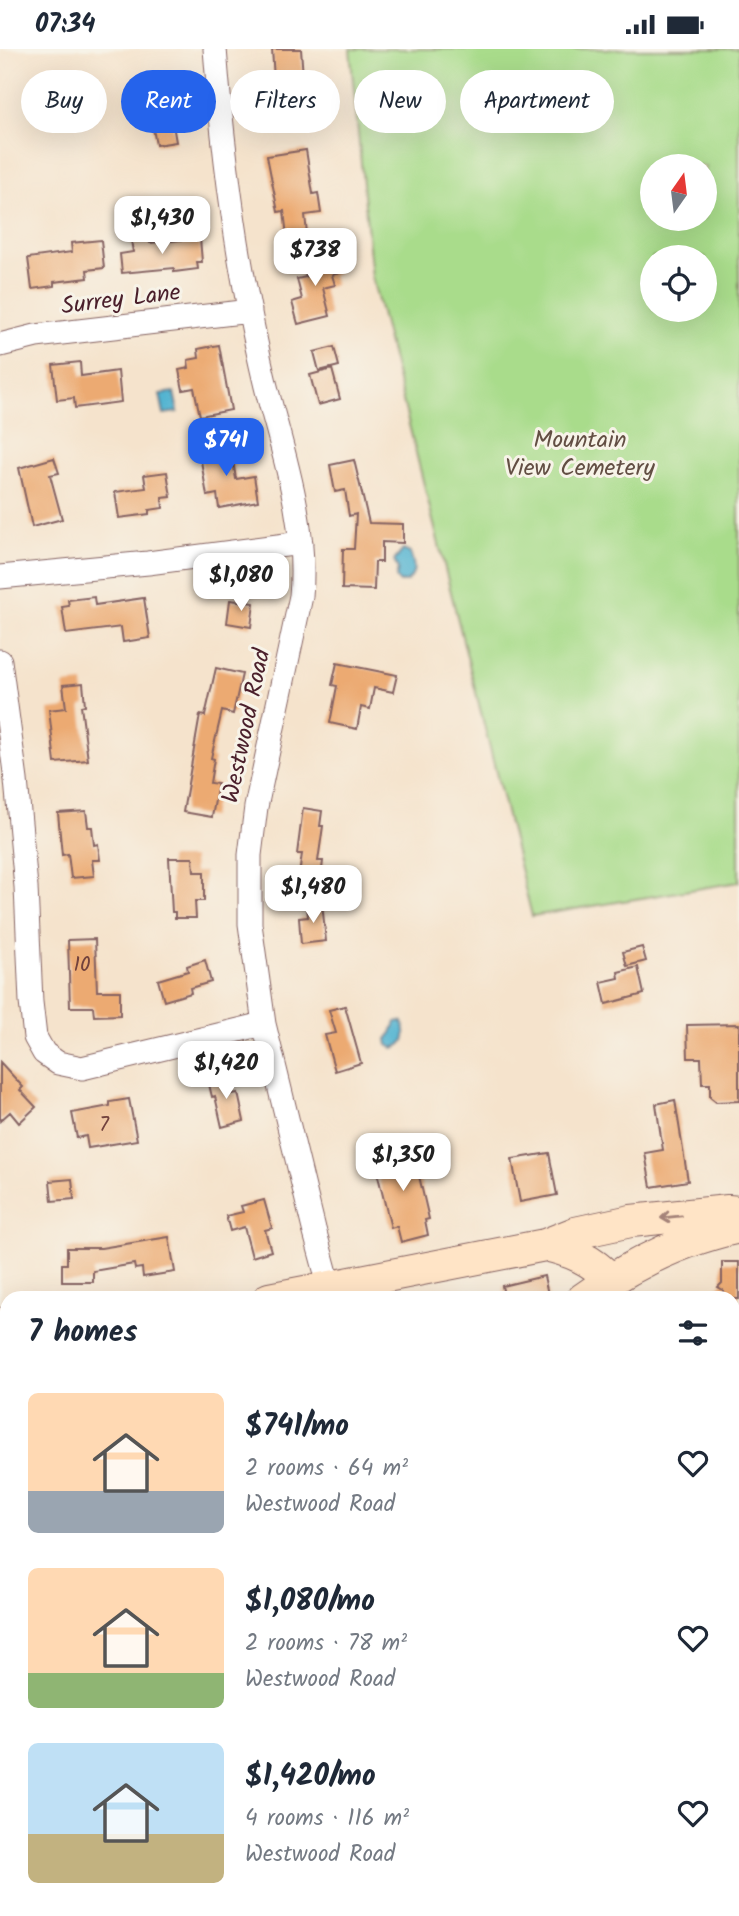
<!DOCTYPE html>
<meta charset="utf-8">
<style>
:root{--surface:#fff;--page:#f6f6f7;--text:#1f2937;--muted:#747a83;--accent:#2563eb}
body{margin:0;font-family:Kalam,sans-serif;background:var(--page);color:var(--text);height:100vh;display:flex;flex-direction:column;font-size:26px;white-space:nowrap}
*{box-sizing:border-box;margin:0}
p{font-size:23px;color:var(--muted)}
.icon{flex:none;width:38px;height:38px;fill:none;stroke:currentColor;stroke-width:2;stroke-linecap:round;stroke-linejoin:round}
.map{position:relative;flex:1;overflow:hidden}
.side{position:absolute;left:0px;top:1242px;width:740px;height:625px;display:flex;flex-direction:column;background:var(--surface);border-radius:21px 21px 0 0;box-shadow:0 7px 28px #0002}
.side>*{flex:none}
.banner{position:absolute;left:21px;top:21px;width:698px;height:63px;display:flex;gap:14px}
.needle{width:46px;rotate:14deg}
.buttons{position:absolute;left:640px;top:105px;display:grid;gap:14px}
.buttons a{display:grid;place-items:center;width:77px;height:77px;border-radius:50%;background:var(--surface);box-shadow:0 7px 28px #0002;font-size:35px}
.price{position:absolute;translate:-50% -60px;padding:0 16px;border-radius:14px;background:#fff;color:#222;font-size:23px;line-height:46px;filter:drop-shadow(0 2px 4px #0008)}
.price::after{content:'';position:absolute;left:50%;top:42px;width:21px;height:16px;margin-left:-10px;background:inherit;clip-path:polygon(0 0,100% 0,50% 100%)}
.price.active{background:var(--accent);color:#fff}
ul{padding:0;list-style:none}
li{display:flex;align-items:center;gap:21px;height:175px;padding:0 28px}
li span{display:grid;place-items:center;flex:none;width:196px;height:140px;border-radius:10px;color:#555}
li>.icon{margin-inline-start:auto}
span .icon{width:84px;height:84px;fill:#fffc;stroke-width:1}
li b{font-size:30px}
h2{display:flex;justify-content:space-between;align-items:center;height:84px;padding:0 28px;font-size:30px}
.tag{padding:0 24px;border-radius:32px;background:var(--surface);box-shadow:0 7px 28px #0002;font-size:24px;line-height:63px}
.tag.active{background:var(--accent);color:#fff}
.status{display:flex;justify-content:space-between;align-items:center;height:49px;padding:0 35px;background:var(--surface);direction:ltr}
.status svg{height:19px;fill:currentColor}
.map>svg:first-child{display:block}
</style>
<div class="status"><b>07:34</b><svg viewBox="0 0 49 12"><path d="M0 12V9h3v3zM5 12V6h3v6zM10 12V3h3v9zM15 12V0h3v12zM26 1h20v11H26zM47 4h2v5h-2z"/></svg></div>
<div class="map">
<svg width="739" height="1867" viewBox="0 0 739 1867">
<rect width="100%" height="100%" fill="#f7f3e8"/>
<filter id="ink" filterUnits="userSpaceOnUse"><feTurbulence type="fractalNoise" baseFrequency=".0143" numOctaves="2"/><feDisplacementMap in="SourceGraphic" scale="14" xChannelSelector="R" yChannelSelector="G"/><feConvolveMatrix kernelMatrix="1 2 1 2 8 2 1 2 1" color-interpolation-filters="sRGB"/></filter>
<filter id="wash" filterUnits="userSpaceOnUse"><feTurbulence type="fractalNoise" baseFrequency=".00686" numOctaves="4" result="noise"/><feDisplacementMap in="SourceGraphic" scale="28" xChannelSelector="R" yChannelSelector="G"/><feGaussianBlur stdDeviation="1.57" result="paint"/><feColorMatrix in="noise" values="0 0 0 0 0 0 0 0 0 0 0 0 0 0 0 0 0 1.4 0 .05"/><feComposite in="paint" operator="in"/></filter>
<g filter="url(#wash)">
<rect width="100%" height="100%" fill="#f5e3cc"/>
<path fill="#a9dc8b" stroke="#7a7e5b" stroke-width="2" fill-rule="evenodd" d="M350,0H739V833L532,867L372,228ZM653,117H705V170H653ZM653,208H705V261H653Z"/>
<path fill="#52b4d1" stroke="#4e6a7e" stroke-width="2" d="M174,343L178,363L164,365L160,345Z
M403,501L410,504C414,514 417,526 406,533H399L396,529L398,520L394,512Z
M400,972L403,973C407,985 407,996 393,999L388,996L387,990L392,984L396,973Z"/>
<g id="blocks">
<path fill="#ecaa72" d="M272,0H301L305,56L276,59Z
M169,30L170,34L172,33L176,60L171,64L176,93L156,96L145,34Z
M306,101L313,145L318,144L321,164L305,166L308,194L288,196L284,162L278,163L267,107Z
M200,189L202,213H197L198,220L174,223V219L122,224L120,205L133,203L131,191L149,190L150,194Z
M101,191L104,219L87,221L88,229L54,233V237L32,240L28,209L72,203L71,194Z
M334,204L339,224L332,226L335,236L323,239L330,267L298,275L292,253L302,250L297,230L306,228L302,211Z
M219,296L231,361L200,367L194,339L183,341L179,321L189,319L188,311L199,309L198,300Z
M334,298L339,317L319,322L314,303Z
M80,313L81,327L118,322L121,353L75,359L74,349L57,351L53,316Z
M332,320L340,350L318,356L310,326Z
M230,394L236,430L254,427L258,452L219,459L217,445L207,447L199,400Z
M54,409L59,424L50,426L62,470L32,478L19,419Z
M354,411L369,474L403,475V494L382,493V513H375L374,541L342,540L343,500H354L356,465L349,467L345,441L335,443L330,416Z
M167,423L171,448L162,449L163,459L149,461V465L119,469L115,443L146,439L144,426Z
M94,548L95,556L144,549L150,589L123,593L121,578L66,585L62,558L69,557L68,551Z
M230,551L254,554L251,578L227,574Z
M337,614L397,626L393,643L374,639L370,660L361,658L357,680L330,674L337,637L332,636Z
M216,619L242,625L233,665L222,662L211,709L214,710L210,734L218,735L212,768L183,763L200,666L205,667Z
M83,634L85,656L81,657L88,711L55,714L49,661L66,659L63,636Z
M303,759L322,762L320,777H323L318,812H323L321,828L299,826L302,805H297Z
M86,762L88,778H92L94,796L98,795L100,811H92L94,827L71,829L68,805L62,806L58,764Z
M169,809H193L194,823H204V852H195L196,869H175V863H172Z
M322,854L326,892L301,895L299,869L308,868L307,856Z
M95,890L97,942H120V966L94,967L93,958H70L68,891Z
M642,898L646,912L627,917L623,903Z
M205,911L211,933L190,939L191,944L164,952L158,931L188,922L187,917Z
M638,918L644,945L606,955L601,933L619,929L618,923Z
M345,957L361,1014L335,1022L325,986L336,984L329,961Z
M739,975V1052L716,1053L710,1048V1035H702L701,1009H688L687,976Z
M0,1013L23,1038L20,1041L36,1058L19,1074L10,1063L0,1072Z
M227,1026L232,1045L238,1044L244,1072L222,1078L215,1047L212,1048L208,1031Z
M129,1050L137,1091L88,1099L86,1087L77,1089L72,1064L110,1057V1053Z
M675,1051L688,1132L651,1138L645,1104L663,1101L656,1055Z
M404,1096L412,1097L429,1170L425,1171L428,1186L401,1193L397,1177L391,1179L374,1111L389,1107Z
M549,1104L557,1146L520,1153L512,1110Z
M72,1130L74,1150L52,1152L50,1132Z
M264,1151L272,1179L265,1181L271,1202L252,1208L244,1178L230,1182L226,1167L243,1163L241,1157Z
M169,1188L175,1223L143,1228L142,1219L135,1220L134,1215L93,1222V1233H62V1215H67V1199H101Z
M722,1213H739V1250H723V1241L718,1238L722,1234Z
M544,1227L549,1250H505L502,1237Z"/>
</g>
</g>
<g filter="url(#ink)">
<use href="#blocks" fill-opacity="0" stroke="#866463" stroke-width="2"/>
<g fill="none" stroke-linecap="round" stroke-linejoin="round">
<g stroke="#866463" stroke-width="25">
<path id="street" d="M215,0C222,89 232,177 250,264C256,294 262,324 270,353C287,416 307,480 301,547L256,758L250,806V875L264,975L314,1180L330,1239
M0,296L36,287L250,262
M0,528L148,514L301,494
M0,612L16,731L26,838L31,953L35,988L44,1004L58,1014L82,1019L264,975
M0,1754L7,1773
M733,1814L739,1813
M31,1860L33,1867
M469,1867L501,1860"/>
</g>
<g stroke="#866463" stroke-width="34">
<path id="secondary" d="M545,1196C571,1202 591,1210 610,1230
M269,1250L545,1196L575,1184L631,1172L728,1162L739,1163
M583,1250C630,1216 682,1190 739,1178
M0,1275H7
M0,1694L7,1688"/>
</g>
<use href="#street" stroke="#fff" stroke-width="23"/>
<use href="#secondary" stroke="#ffe4c6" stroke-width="32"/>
</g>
<defs><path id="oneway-shaft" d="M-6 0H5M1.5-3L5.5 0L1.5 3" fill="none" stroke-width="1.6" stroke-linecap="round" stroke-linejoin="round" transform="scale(1.75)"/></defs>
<use stroke="#a48278" href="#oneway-shaft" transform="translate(671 1168) rotate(174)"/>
</g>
<g text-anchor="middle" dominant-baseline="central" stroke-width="6" stroke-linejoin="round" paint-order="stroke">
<g font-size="21" fill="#72423d">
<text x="82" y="916">10</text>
<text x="104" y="1076">7</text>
</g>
<g font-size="24" fill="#4a1f2b" stroke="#f7f3e8">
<text transform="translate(121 251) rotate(-7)">Surrey Lane</text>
<text transform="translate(247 677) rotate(-78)">Westwood Road</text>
</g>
<g font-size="24" fill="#624e43" stroke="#f7f3e8">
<text x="580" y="391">Mountain<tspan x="580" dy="28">View Cemetery</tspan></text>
</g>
</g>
</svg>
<div class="buttons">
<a><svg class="needle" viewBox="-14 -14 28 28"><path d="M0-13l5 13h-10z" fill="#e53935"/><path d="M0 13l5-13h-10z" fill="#747a83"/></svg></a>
<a><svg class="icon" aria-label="locate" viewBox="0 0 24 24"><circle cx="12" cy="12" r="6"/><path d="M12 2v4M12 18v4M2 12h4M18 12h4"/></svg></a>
</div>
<b class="price" style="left:162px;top:207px">$1,430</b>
<b class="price" style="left:315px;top:239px">$738</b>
<b class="price active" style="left:226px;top:429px">$741</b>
<b class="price" style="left:241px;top:564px">$1,080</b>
<b class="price" style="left:313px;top:876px">$1,480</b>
<b class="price" style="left:226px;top:1052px">$1,420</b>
<b class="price" style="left:403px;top:1144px">$1,350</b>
<div class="banner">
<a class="tag">Buy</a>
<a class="tag active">Rent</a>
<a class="tag">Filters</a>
<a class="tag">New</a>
<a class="tag">Apartment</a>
</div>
<section class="side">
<h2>7 homes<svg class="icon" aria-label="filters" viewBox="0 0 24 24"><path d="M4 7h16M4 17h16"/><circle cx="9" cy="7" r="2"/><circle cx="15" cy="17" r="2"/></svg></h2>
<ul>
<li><span style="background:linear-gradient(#ffd9b3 70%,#9aa5b1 0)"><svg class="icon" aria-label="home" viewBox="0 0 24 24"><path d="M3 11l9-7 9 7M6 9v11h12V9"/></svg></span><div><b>$741/mo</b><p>2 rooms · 64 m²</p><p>Westwood Road</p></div><svg class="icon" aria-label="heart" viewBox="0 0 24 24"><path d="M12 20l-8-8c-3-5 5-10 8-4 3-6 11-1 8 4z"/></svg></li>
<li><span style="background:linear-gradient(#ffd9b3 75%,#8fb573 0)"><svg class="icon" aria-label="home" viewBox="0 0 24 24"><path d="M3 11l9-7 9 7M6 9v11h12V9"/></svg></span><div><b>$1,080/mo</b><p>2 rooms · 78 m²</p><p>Westwood Road</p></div><svg class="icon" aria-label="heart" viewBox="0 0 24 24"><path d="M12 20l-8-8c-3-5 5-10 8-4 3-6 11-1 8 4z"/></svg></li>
<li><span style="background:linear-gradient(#bfe0f5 65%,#c2b280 0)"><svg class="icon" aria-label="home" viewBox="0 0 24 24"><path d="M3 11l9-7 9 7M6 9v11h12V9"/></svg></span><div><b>$1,420/mo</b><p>4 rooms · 116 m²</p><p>Westwood Road</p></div><svg class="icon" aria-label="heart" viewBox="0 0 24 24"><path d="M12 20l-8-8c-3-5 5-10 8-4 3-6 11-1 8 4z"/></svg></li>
</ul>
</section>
</div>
